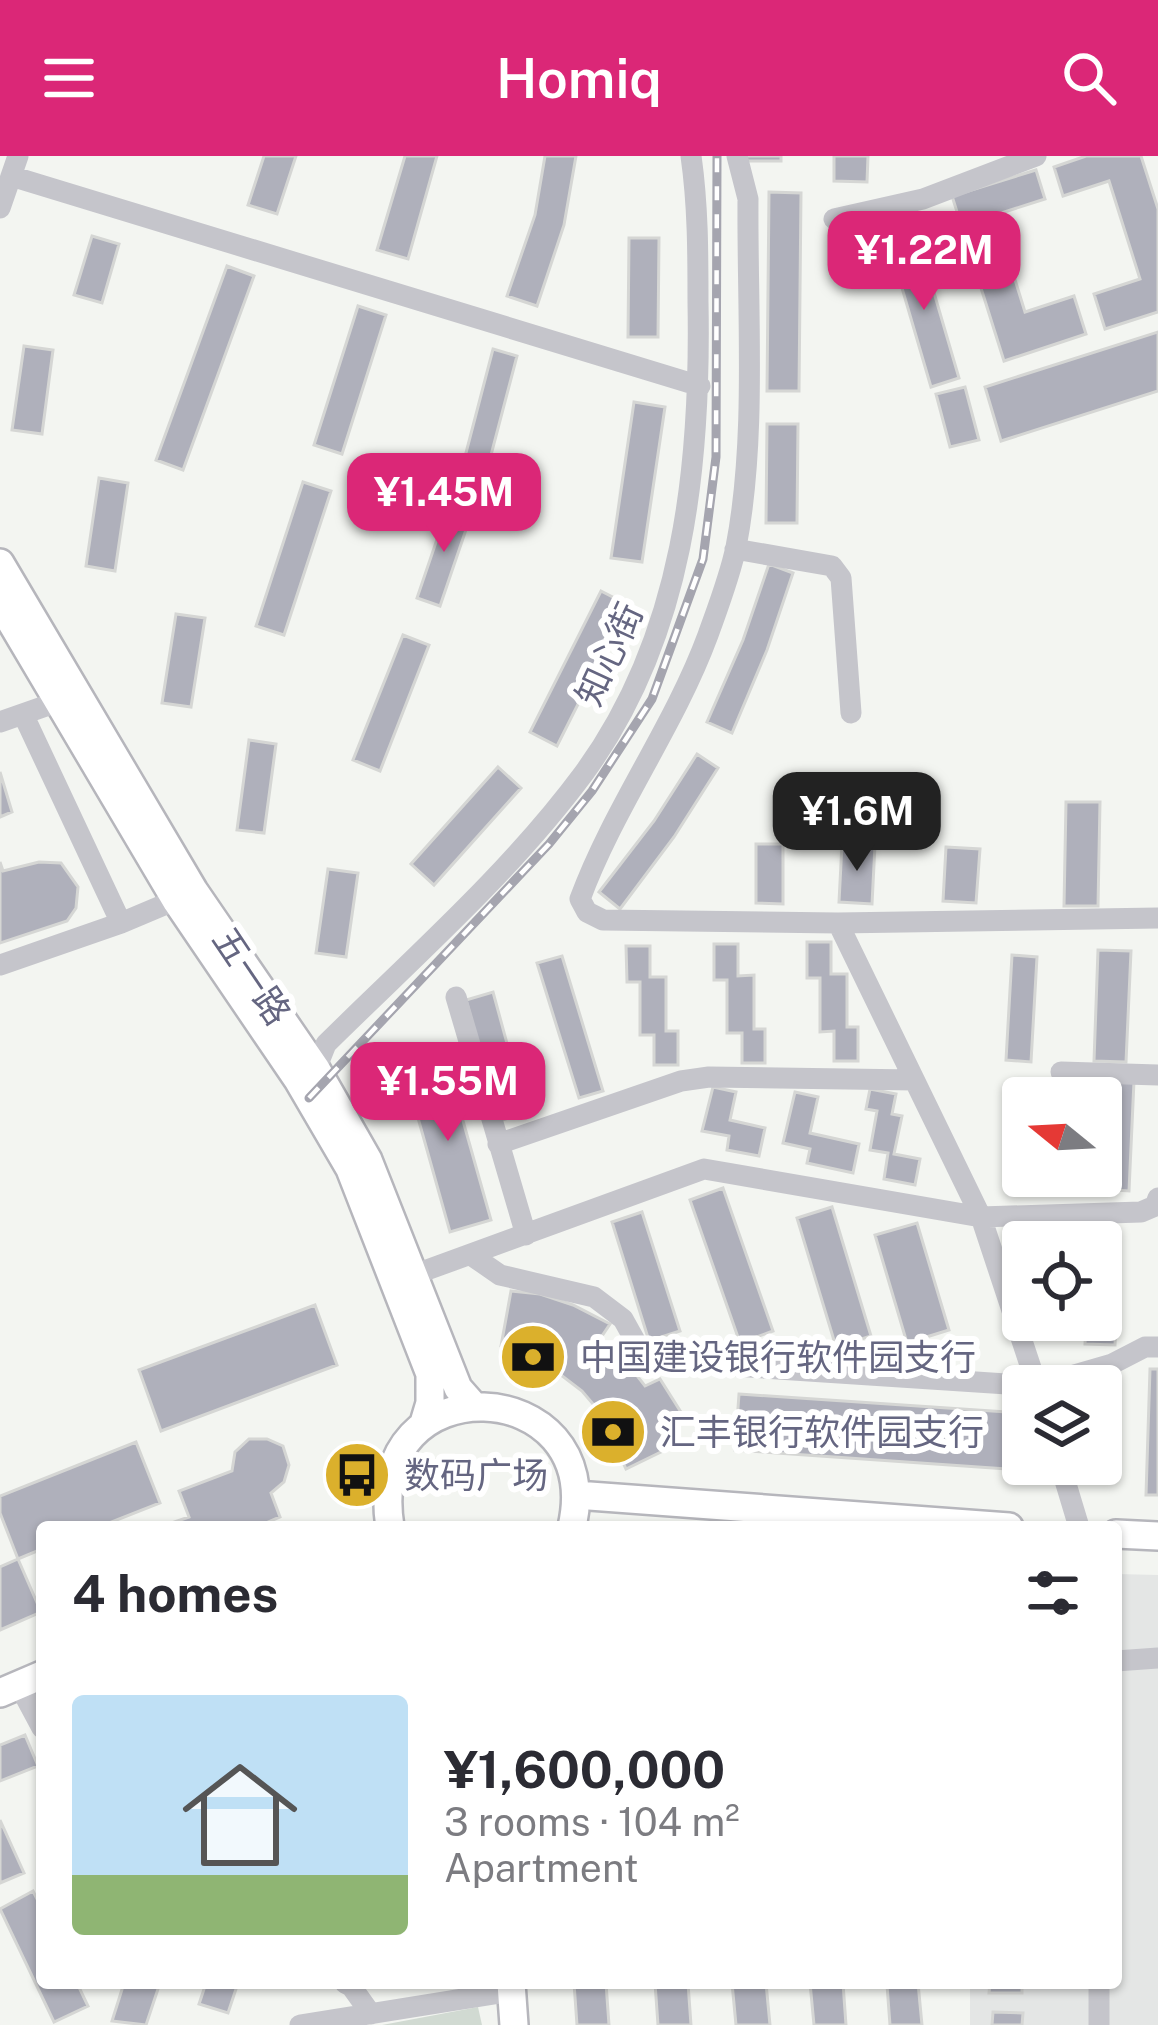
<!DOCTYPE html>
<meta charset="utf-8">
<style>
:root{--surface:#fff;--page:#f7f7f7;--text:#2b2b33;--muted:#7c7c81;--line:#e1e1e2;--accent:#db2777}
body{margin:0;font-family:"Public Sans","Noto Sans SC",sans-serif;background:var(--page);color:var(--text);height:100vh;display:flex;flex-direction:column;font-size:45px;white-space:nowrap}
*{box-sizing:border-box;margin:0}
p{font-size:39px;color:var(--muted)}
.icon{flex:none;width:66px;height:66px;fill:none;stroke:currentColor;stroke-width:2;stroke-linecap:round;stroke-linejoin:round}
.map{position:relative;flex:1;overflow:hidden}
.sheet{position:absolute;left:36px;top:1365px;width:1086px;height:468px;display:flex;flex-direction:column;background:var(--surface);border-radius:12px;box-shadow:0 3px 9px #0004}
.sheet>*{flex:none}
.needle{width:78px;rotate:288deg}
.fabs{position:absolute;left:1002px;top:921px;display:grid;gap:24px}
.fabs a{display:grid;place-items:center;width:120px;height:120px;border-radius:12px;background:var(--surface);box-shadow:0 3px 9px #0004;font-size:60px}
.price{position:absolute;translate:-50% -102px;padding:0 27px;border-radius:24px;background:var(--accent);color:#fff;font-size:39px;line-height:78px;filter:drop-shadow(0 3px 6px #0008)}
.price::after{content:'';position:absolute;left:50%;top:72px;width:36px;height:27px;margin-left:-18px;background:inherit;clip-path:polygon(0 0,100% 0,50% 100%)}
.price.on{background:#222;color:#fff}
ul{padding:0;list-style:none}
li{display:flex;align-items:center;gap:36px;height:300px;padding:0 36px}
li+li{border-top:3px solid var(--line)}
li span{display:grid;place-items:center;flex:none;width:336px;height:240px;border-radius:12px;color:#555}
li>.icon{margin-inline-start:auto}
span .icon{width:144px;height:144px;fill:#fffc;stroke-width:1}
li b{font-size:51px}
h2{display:flex;justify-content:space-between;align-items:center;height:144px;padding:0 36px;font-size:51px}
header{display:flex;justify-content:space-between;align-items:center;height:156px;padding:0 36px;background:var(--accent);color:#fff;font-size:54px;font-weight:600}
.map>svg:first-child{display:block}
</style>
<header><svg class="icon" aria-label="menu" viewBox="0 0 24 24"><path d="M4 6h16M4 12h16M4 18h16"/></svg>Homiq<svg class="icon" aria-label="search" viewBox="0 0 24 24"><circle cx="10" cy="10" r="6"/><path d="M15 15l6 6"/></svg></header>
<div class="map">
<svg width="1158" height="1869" viewBox="0 0 1158 1869">
<rect width="100%" height="100%" fill="#f3f5f1"/>
<path fill="#e4e6e5" d="M1116,1418L1158,1419V1869H970V1827H1116Z"/>
<path fill="#d1dad2" d="M478,1851L482,1869H382Z"/>
<path fill="#afb0bb" stroke="#d5d6d4" stroke-width="3" d="M264,0H296L277,58L248,49Z
M405,0H437L408,103L377,94Z
M545,0H576L564,69L537,150L507,140L535,59Z
M744,0H781V5H744Z
M834,0H868L867,26L834,25Z
M1086,0H1141L1158,53V156L1105,173L1094,138L1140,123L1109,25L1063,40L1054,11Z
M1036,14L1045,43L995,59L1025,156L1074,140L1086,178L1004,205L952,40Z
M769,36L801,37L799,235H767Z
M92,80L119,88L102,147L74,139Z
M629,82H659L658,181H628Z
M918,82L959,222L931,231L890,91Z
M227,110L254,120L183,314L156,304Z
M358,150L386,159L342,298L314,289Z
M1158,176V235L1001,285L985,231Z
M24,190L53,194L42,278L12,274Z
M493,193L517,200L485,322L461,316Z
M965,231L979,284L950,291L936,238Z
M634,246L665,251L642,406L611,402Z
M767,268H798L797,367H766Z
M99,322L128,327L115,415L86,410Z
M303,326L331,335L284,479L256,470Z
M449,348L472,356L440,450L417,442Z
M769,408L793,417L767,494L732,577L707,566L743,484Z
M601,435L628,449L557,590L530,576Z
M176,458L205,462L191,551L162,547Z
M403,479L429,489L380,615L353,604Z
M249,584L276,588L264,677L237,674Z
M697,598L718,612L674,681L620,753L599,736L654,665Z
M498,611L521,632L434,729L411,708Z
M0,616L12,656L0,661Z
M1066,646H1100L1098,750H1064Z
M756,688H783V748L756,747Z
M842,688L875,689L872,748L839,746Z
M946,691L980,693L976,747L943,745Z
M0,706L3,715L39,706L61,707L78,731L76,752L67,765L0,787Z
M328,713L358,717L346,801L316,797Z
M807,786H831V818H847V871H858V905H834V875L820,876V822H807Z
M714,788H738V820L754,819V873H765V907H742V877H727V824H714Z
M626,790H650V821H666V875H678V909H654V879H640V826H627Z
M1098,794L1131,795L1126,906L1094,905Z
M1012,799L1037,801L1031,906L1006,904Z
M562,800L603,935L579,942L537,807Z
M493,836L526,957L499,965L466,844Z
M445,901L491,1064L450,1076L404,912Z
M1106,924L1134,925L1129,1035L1101,1033Z
M1027,926L1055,928L1054,942H1027Z
M713,931L736,936L730,964L765,972L759,1000L727,994L729,980L702,975Z
M870,933L896,938L892,958L902,960L894,998L920,1003L915,1029L884,1023L888,997L870,994L877,955L866,953Z
M795,936L818,941L810,977L859,988L853,1017L807,1007L810,993L783,987Z
M1023,1013V1020H1050L1049,1039L1022,1038Z
M723,1032L773,1175L740,1187L690,1044Z
M832,1051L871,1180L836,1191L797,1062Z
M642,1056L680,1175L649,1185L612,1066Z
M917,1067L949,1174L907,1187L875,1079Z
M1090,1085L1120,1086L1115,1189L1085,1188L1086,1164H1101V1086Z
M511,1135L540,1138L573,1149L610,1168L600,1183L624,1203L645,1230L660,1223L684,1261L660,1273L667,1293L626,1313L599,1255L582,1235L548,1209L501,1190Z
M315,1149L337,1209L161,1275L139,1214Z
M1150,1213H1158V1339H1146Z
M739,1238L1023,1257L1020,1314L735,1294Z
M249,1283H267L283,1290L289,1309L284,1326L271,1337L280,1361L257,1371H160L189,1361L179,1335L232,1315L235,1296Z
M136,1286L160,1347L99,1371H42V1393L18,1403L0,1357V1340Z
M18,1403L41,1456L0,1474V1411Z
M25,1579L38,1610L0,1625V1589Z
M0,1664L24,1717L0,1727Z
M33,1735L42,1753V1827H77L88,1850L54,1866L0,1753Z
M124,1827H160L146,1869L112,1865Z
M206,1827H238L228,1857L199,1848Z
M574,1827H606L609,1869H577Z
M655,1827H688L691,1869H658Z
M732,1827H766L770,1869H736Z
M810,1827H843L846,1869H814Z
M918,1827L922,1869H890L887,1829Z
M990,1827H1022V1837H989Z
M993,1856L1023,1857L1022,1869H992Z"/>
<g fill="none" stroke-linecap="round" stroke-linejoin="round">
<g stroke="#b6b6bc" stroke-width="32">
<path id="major" d="M0,407L194,735L316,913L368,1004L458,1232L473,1249
M0,447L177,746L298,924L350,1013L430,1218V1247L424,1267
M576,1339L1009,1371
M390,1371C363,1205 607,1217 572,1371
M1116,1378L1158,1380
M0,1537L42,1519
M511,1827L514,1869"/>
</g>
<path stroke="#c5c5cb" stroke-width="21" d="M737,0L748,43C747,154 757,283 736,391C730,420 718,451 708,479C674,571 614,651 580,743L587,756L603,764L838,767L1158,762
M11,20L700,230
M0,52L18,0
M834,63L923,43L1036,0
M735,393L832,410L841,422L851,557
M23,558L121,767
M0,566L57,546L74,545
M838,767L981,1061L1037,1230
M0,809L121,767L185,740
M456,841L526,1079
M316,913L326,888C414,801 510,717 584,617C684,480 701,310 698,146C698,97 698,49 691,0
M1061,916L1158,919
M498,988L681,925L709,921L914,924
M471,1099L500,1119L594,1141L623,1163L643,1199L658,1205L1036,1230L1112,1208L1145,1191H1158
M413,1119L704,1013L981,1061L1141,1056L1155,1050L1158,1042
M1060,1308L1079,1371
M1116,1505L1158,1502
M19,1529L42,1572
M345,1827L351,1830L371,1858
M300,1869L512,1835
M1099,1869V1827"/>
<use href="#major" stroke="#fff" stroke-width="27"/>
<g stroke="#a5a5af" stroke-width="9">
<path id="rail" d="M309,942L549,688L592,635L652,543L703,403L716,301L717,0"/>
</g>
<use href="#rail" stroke="#fff" stroke-width="4.5" stroke-dasharray="14" stroke-linecap="butt"/>
</g>
<defs>
<g id="bank-disc" transform="scale(3.45)"><circle r="9.5" fill="#dbb02c" stroke="#fff"/><path d="M-6-4H6V4H-6ZM0-2.3a2.3 2.3 0 1 0 0 4.6a2.3 2.3 0 1 0 0-4.6Z" fill="#111"/></g>
<g id="bus-disc" transform="scale(3.45)"><circle r="9.5" fill="#dbb02c" stroke="#fff"/><path d="M-5-6H5V4H4V6H2V4H-2V6H-4V4H-5ZM-3.5-4V0h7V-4ZM-3.5 1.2v1.5H-2V1.2ZM2 1.2v1.5H3.5V1.2Z" fill="#111"/></g>
</defs>
<g fill-rule="evenodd">
<use href="#bank-disc" x="533" y="1201"/>
<use href="#bank-disc" x="613" y="1276"/>
<use href="#bus-disc" x="357" y="1319"/>
</g>
<g text-anchor="middle" dominant-baseline="central" stroke-width="12" stroke-linejoin="round" paint-order="stroke">
<g font-size="36" fill="#656681" stroke="#fff">
<text transform="translate(609 498) rotate(-65)">知心街</text>
<text transform="translate(252 820) rotate(56)">五一路</text>
</g>
<g font-size="36" fill="#656681" stroke="#fff" text-anchor="start">
<text x="580" y="1201">中国建设银行软件园支行</text>
<text x="660" y="1276">汇丰银行软件园支行</text>
<text x="404" y="1319">数码广场</text>
</g>
</g>
</svg>
<div class="fabs">
<a><svg class="needle" viewBox="-14 -14 28 28"><path d="M0-13l5 13h-10z" fill="#e53935"/><path d="M0 13l5-13h-10z" fill="#7c7c81"/></svg></a>
<a><svg class="icon" aria-label="locate" viewBox="0 0 24 24"><circle cx="12" cy="12" r="6"/><path d="M12 2v4M12 18v4M2 12h4M18 12h4"/></svg></a>
<a><svg class="icon" aria-label="layers" viewBox="0 0 24 24"><path d="M12 4l9 5-9 5-9-5zM3 14l9 5 9-5"/></svg></a>
</div>
<b class="price" style="left:924px;top:157px">¥1.22M</b>
<b class="price" style="left:444px;top:399px">¥1.45M</b>
<b class="price on" style="left:857px;top:718px">¥1.6M</b>
<b class="price" style="left:448px;top:988px">¥1.55M</b>
<section class="sheet">
<h2>4 homes<svg class="icon" aria-label="filters" viewBox="0 0 24 24"><path d="M4 7h16M4 17h16"/><circle cx="9" cy="7" r="2"/><circle cx="15" cy="17" r="2"/></svg></h2>
<ul>
<li><span style="background:linear-gradient(#bfe0f5 75%,#8fb573 0)"><svg class="icon" aria-label="home" viewBox="0 0 24 24"><path d="M3 11l9-7 9 7M6 9v11h12V9"/></svg></span><div><b>¥1,600,000</b><p>3 rooms · 104 m²</p><p>Apartment</p></div></li>
</ul>
</section>
</div>
